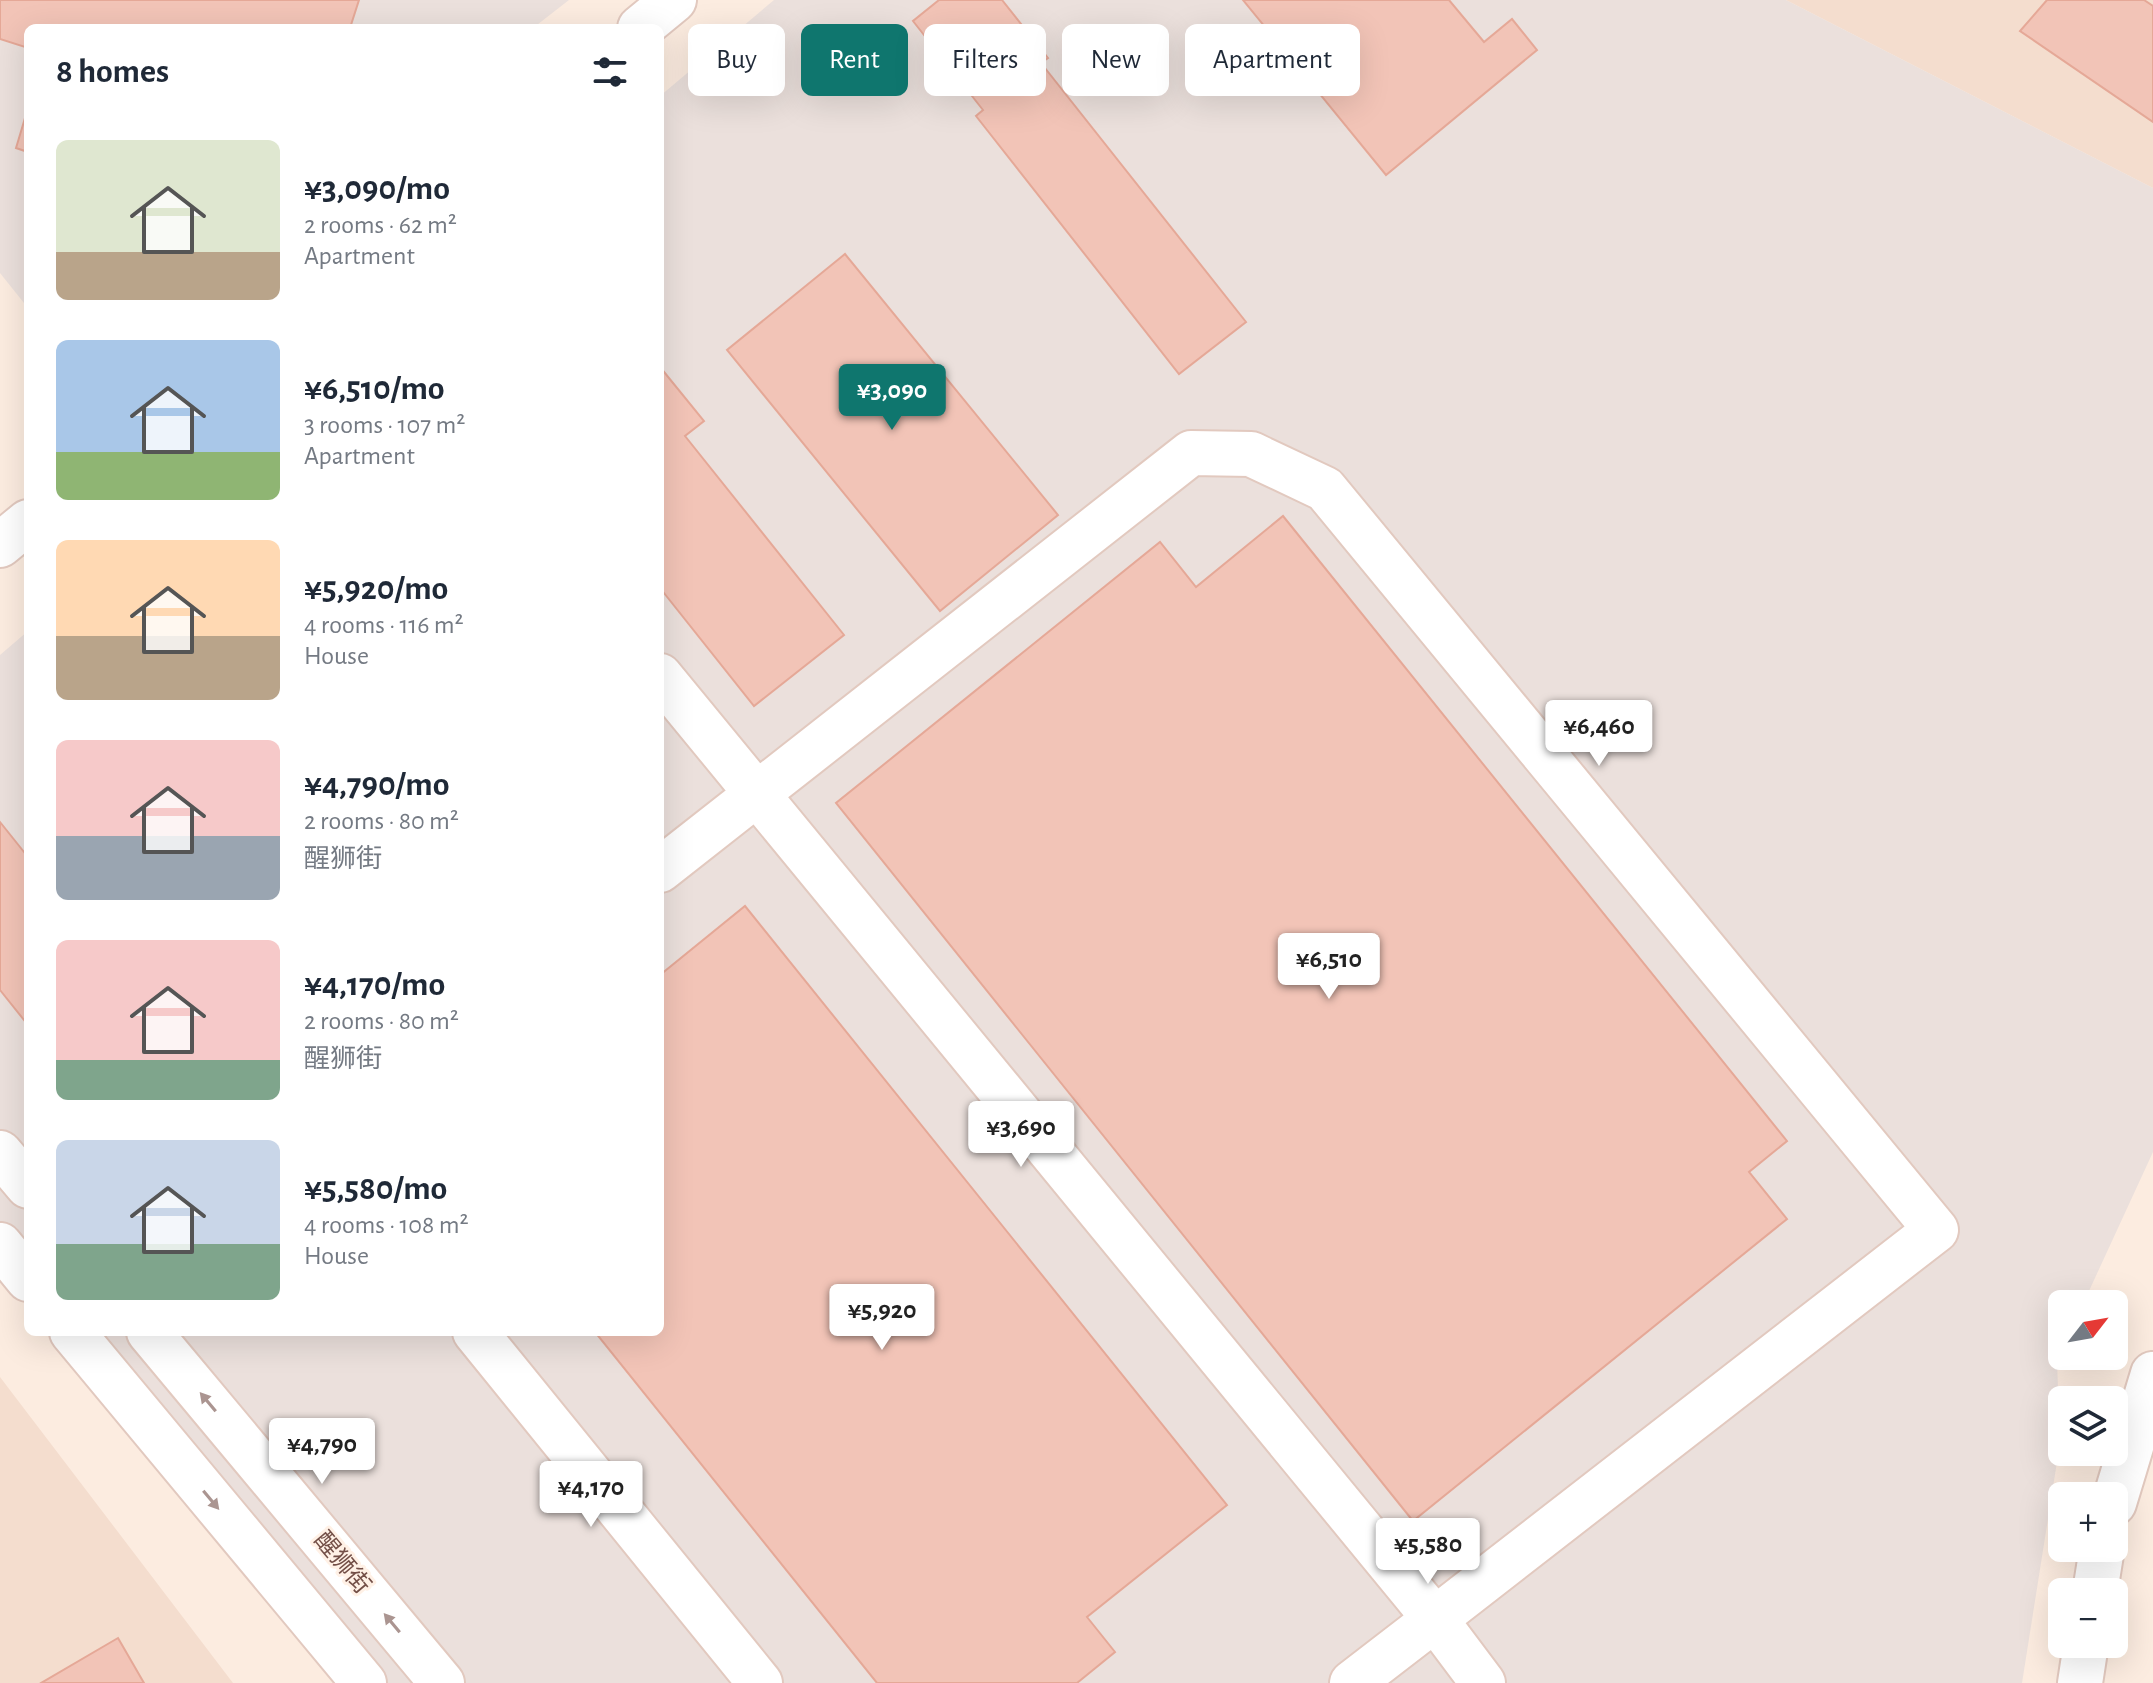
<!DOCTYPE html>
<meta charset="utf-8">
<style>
:root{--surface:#fff;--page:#f2f2f3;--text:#1f2937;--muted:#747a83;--accent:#0f766e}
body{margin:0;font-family:"Alegreya Sans","Noto Sans SC",sans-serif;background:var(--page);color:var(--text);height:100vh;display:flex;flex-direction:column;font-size:30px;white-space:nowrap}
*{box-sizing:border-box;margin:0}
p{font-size:26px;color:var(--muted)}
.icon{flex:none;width:44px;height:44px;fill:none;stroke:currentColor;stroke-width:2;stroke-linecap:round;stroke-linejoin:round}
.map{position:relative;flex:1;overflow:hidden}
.drawer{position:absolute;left:24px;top:24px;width:640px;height:1312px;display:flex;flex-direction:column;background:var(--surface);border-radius:12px;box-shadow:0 8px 32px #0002}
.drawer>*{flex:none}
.hud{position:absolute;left:688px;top:24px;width:760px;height:72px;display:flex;gap:16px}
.needle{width:52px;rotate:59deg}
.fabs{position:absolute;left:2048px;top:1290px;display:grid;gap:16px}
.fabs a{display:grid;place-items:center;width:80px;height:80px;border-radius:12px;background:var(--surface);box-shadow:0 8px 32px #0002;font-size:40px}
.price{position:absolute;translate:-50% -68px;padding:0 18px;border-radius:8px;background:#fff;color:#222;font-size:26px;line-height:52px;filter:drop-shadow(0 2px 4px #0008)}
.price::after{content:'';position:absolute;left:50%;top:48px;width:24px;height:18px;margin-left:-12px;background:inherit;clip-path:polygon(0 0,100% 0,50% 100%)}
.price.on{background:var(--accent);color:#fff}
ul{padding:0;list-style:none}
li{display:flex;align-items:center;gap:24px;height:200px;padding:0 32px}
li span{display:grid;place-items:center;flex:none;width:224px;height:160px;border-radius:12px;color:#555}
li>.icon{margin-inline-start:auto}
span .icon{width:96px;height:96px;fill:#fffc;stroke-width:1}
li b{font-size:34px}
h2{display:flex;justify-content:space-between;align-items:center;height:96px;padding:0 32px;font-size:34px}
.chip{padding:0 28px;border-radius:12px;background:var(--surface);box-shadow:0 8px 32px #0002;font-size:28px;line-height:72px}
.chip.on{background:var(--accent);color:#fff}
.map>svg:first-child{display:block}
</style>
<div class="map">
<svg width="2153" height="1683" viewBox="0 0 2153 1683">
<rect width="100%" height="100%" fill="#fcece0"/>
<path fill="#f4ddce" d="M1786,0H2153V188Z
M0,1377L233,1683H0Z"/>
<path fill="#ebe0dc" d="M0,0H569L533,28H28V308L0,273Z
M774,0H1786L2153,188V1152L2083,1304H2062V1350L2057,1361L2060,1443L2022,1683H375L81,1332H660V96Z
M28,631V1269L0,1235V655Z"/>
<path fill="#f2c4b7" stroke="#e5a897" stroke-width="2" d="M0,0H359L350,28H28V48L0,39Z
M939,0H1002L1048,58L1041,63L1246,322L1179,374L976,116L983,110L913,21Z
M1243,0H1449L1484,42L1512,19L1537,50L1386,175Z
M2047,0H2144L2153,6V122L2020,31Z
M28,108V152L16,148Z
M845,254L1058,515L940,611L727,350Z
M660,367L704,421L685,436L844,635L754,706L660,588Z
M1283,516L1787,1141L1749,1172L1787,1219L1413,1521L836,803L1160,542L1196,587Z
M0,822L28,857V1025L0,990Z
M745,906L1227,1505L1087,1617L1115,1652L1077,1683H877L595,1332H660V975Z
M118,1638L144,1683H41Z"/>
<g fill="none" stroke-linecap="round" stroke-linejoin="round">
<g stroke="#e2c9bf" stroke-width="48">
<path id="minor" d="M640,28L674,0
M0,545L28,522
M660,676L757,794L1435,1619L1936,1230L1325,489L1251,454L1191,453L660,870
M0,1153L28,1186
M0,1245L28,1279
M72,1332L364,1683
M149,1332L442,1683
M475,1332L760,1683
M2114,1503L2153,1374
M2095,1592L2102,1548
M1352,1683L1435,1619L1483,1683
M2080,1683L2086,1644"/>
</g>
<use href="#minor" stroke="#fff" stroke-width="44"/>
</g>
<defs><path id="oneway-solid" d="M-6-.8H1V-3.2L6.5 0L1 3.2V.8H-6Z" transform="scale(2)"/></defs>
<g fill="#ab9591">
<use href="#oneway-solid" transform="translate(208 1402) rotate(-130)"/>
<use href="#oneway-solid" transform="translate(211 1500) rotate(50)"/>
<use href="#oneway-solid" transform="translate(392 1623) rotate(-130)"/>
</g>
<g text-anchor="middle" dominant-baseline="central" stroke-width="6" stroke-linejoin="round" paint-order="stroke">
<g font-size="24" fill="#734f47" stroke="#fff1e6">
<text transform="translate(342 1563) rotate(50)">醒狮街</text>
</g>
</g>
</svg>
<div class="fabs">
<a><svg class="needle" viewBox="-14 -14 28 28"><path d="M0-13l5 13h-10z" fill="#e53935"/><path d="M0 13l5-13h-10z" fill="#747a83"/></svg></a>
<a><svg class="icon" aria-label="layers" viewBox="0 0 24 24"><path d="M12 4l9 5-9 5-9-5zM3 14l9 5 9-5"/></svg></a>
<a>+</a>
<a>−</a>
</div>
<b class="price on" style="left:892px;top:432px">¥3,090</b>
<b class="price" style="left:1599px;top:768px">¥6,460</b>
<b class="price" style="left:1329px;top:1001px">¥6,510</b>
<b class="price" style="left:1021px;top:1169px">¥3,690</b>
<b class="price" style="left:882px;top:1352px">¥5,920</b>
<b class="price" style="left:322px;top:1486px">¥4,790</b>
<b class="price" style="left:591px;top:1529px">¥4,170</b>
<b class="price" style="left:1428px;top:1586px">¥5,580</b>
<div class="hud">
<a class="chip">Buy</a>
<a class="chip on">Rent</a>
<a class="chip">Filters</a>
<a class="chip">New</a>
<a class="chip">Apartment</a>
</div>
<section class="drawer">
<h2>8 homes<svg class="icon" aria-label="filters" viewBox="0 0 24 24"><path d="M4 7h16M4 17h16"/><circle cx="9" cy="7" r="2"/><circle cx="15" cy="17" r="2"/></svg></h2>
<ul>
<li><span style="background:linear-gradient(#dfe7d0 70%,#b9a48a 0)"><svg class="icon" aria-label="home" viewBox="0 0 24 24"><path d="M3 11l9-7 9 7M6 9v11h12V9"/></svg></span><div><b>¥3,090/mo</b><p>2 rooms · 62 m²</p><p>Apartment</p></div></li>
<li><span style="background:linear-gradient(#a9c7e8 70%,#8fb573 0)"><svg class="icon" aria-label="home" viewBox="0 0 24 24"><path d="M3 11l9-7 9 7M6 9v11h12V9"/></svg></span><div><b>¥6,510/mo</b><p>3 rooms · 107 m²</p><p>Apartment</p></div></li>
<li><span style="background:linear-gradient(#ffd9b3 60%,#b9a48a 0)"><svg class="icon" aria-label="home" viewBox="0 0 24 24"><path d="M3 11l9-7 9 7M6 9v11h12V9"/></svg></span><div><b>¥5,920/mo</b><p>4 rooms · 116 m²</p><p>House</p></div></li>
<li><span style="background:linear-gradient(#f6c9c9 60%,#9aa5b1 0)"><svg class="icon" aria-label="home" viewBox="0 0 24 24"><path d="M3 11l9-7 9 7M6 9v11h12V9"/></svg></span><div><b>¥4,790/mo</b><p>2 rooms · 80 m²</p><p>醒狮街</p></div></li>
<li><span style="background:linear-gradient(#f6c9c9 75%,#7fa58c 0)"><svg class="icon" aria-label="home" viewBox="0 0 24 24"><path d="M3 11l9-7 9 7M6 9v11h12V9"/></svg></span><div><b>¥4,170/mo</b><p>2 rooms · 80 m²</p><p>醒狮街</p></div></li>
<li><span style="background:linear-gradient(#c9d6e8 65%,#7fa58c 0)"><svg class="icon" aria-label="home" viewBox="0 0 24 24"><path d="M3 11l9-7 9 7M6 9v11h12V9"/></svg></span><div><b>¥5,580/mo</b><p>4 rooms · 108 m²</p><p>House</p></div></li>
</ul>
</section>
</div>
